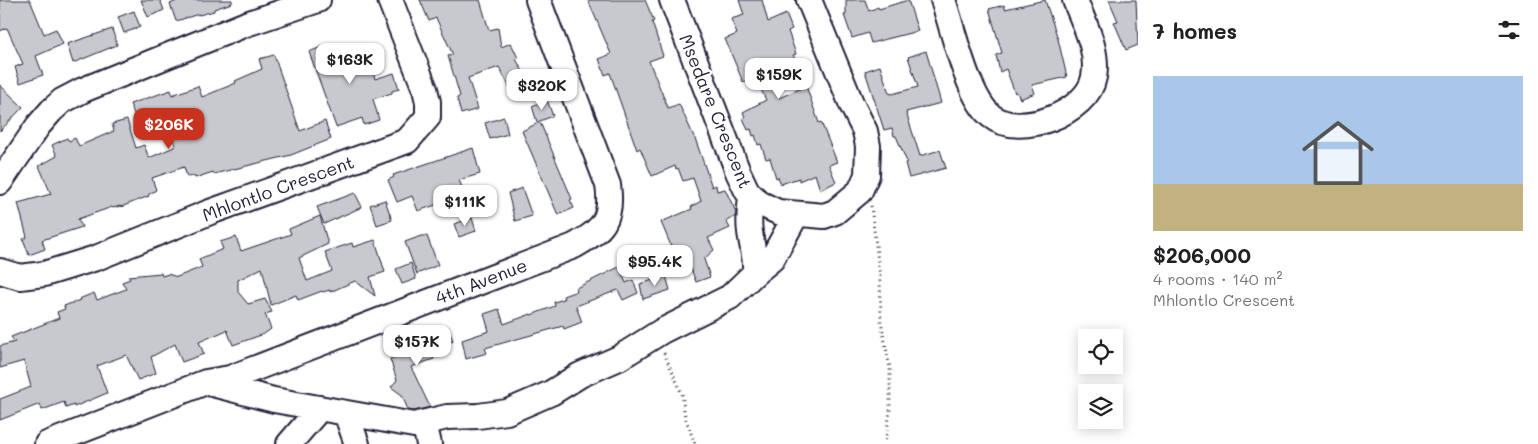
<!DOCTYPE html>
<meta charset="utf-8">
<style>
:root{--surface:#fff;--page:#f6f6f6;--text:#202124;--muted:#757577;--accent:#c8321e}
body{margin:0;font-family:Mali,sans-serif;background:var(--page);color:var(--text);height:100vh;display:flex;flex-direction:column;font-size:19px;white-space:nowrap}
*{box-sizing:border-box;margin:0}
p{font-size:16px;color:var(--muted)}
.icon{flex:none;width:28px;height:28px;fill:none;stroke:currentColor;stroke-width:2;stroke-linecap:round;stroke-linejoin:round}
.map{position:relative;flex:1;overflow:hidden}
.drawer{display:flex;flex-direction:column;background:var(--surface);width:400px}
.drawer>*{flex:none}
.controls{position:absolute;left:1078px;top:329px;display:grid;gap:10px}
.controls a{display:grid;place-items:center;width:45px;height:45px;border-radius:0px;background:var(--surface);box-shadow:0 2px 12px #0003;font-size:25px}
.price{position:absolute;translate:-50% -42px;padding:0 11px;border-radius:10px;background:#fff;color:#222;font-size:16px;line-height:32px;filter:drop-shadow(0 1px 2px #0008)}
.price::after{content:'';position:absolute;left:50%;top:30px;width:15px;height:11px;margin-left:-8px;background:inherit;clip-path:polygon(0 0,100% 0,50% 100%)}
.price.current{background:var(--accent);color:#fff}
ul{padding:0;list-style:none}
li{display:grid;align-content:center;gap:10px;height:265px;padding:0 15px}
li span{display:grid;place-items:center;height:155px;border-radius:0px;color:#555}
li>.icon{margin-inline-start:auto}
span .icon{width:90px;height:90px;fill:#fffc;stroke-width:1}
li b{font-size:21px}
h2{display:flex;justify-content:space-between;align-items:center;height:60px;padding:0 15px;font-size:21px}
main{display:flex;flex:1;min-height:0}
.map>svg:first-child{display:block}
</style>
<main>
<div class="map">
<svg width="1138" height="444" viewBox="0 0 1138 444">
<rect width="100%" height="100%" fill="#fff"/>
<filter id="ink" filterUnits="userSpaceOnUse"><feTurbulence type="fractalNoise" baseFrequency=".02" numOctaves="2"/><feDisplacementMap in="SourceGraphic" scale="10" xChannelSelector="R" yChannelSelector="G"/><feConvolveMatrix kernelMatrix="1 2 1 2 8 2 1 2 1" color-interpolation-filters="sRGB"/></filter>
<g filter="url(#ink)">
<path fill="#c8c8cf" stroke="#22223b" d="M0,0H30L44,34L56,29L63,44L36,56L43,75L20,83L15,67L23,64L7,28L0,31Z
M141,0H160L164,10L148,17Z
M179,0H232V3L214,9V11L199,15V14L176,21L170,4Z
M420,0H480L489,30L498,28L501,47L511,43L518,58L516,59L526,77L524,78L527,84L512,92L499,67L468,78L478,109L461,114L457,98L460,96L448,56L453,55L436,18L429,21Z
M588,0H645L654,21L652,22L663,56L649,61L668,108L679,104L696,141L712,187L716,185L717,191L725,189L736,212L735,217L726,221L730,228L708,238L714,250L704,259L710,277L696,282L688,261L673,265L668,247L671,246L661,222L692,209L691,207L701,201L693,178L683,181L678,168L676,169L675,166L652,176L640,148L637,150L610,73L605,75L599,59L611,54Z
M739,0H762L768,22L786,14L792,29L788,31L796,54L793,55L796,61L768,70L779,98L806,86L819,123L821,122L837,162L829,165L836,182L820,190L815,174L799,181V178L781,184L778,177L776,178L770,158L766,159L761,144L758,145L755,135L753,136L751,129L748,130L743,118L745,117L743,112L766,100L755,77L743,82L725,39L737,34L731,19L744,15Z
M846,0H865L869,11L878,7L879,9L908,0L918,31L871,43L868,33L852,38L844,15H846Z
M1045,0L1058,39L1067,77L1032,85L1035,93L1020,99L1017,92L1015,93L1006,69L1000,72L996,55L1002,53L989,9L1004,5L1005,9Z
M1109,0H1136L1138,45L1126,50L1114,22L1118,21Z
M134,11L140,27L124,33L118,17Z
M112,29L117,45L73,63L67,44Z
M326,45L328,51L355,45L364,75L373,72L375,79L394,73L399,89L392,91V93L373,99L379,120L364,125L362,118L336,127L309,52Z
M926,51L941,103L906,112L920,156L940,150L946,168L909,178L905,163L907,162L896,136H894L892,128L884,130L865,71L880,66L889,93L892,94L918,87L908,57Z
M274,55L300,131L325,121L331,139L291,155L214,174L213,172L195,178L194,176L187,177L184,167L152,178L156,190L148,195L149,196L121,207L120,206L113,208L112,207L78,219L82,227L42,240L45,249L29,255L23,239L27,237L18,203L51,194L39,166L57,156L52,145L67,138L69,141L75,138L79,146L114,131L112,124L127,120L136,148L144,145L149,158L174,147L175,145L163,113L161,111L137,121L130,104L171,90L172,95L198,86L202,97L236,83L235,81L262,69L259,59Z
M0,85L23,107L0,131Z
M547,100L553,116L537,122L532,106Z
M504,117L508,134L490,139L485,123Z
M540,122L572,199L570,200L574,208L558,215L522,131Z
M473,148L480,174L459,180L465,195L418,211L412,196L397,202L388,180L394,177L393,175Z
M522,188L532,216L515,221L508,193Z
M355,193L362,207L324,224L317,207Z
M385,200L392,220L377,225L370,205Z
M320,216L328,244L299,258L307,281L332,271L325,252L352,243L353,247L375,240L385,272L370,277L375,296L355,281L330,292V290L323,292L322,291L298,300L296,295L271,305L262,268L238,280V292L248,304L265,299L272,312L265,314L271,329L264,334L233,345L227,330L199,342L204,354L182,362L175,344L151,357L156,373L138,380L126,355L97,366L107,393L74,407V405L66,408L64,402L42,410L40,404L0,420V399L31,387L24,361L0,368V346L15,342L11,337L59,318L57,312L65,309L64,306L80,300L79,299L94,293L97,300L126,289L122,282L130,279L128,276L161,273L162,276L168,274L177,277L202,267L199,259L223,249L220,242L236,237L241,251L291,234L289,229Z
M472,218L476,231L459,237L454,224Z
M421,236H427L438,265L417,274L405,242Z
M411,263L416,279L402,284L396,269Z
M619,267L626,283L633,280L638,293L623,300L618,290L576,306L582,322L564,329L563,326L485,348L487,353L466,359L462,340L489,331L484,314L499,309L504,324L531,314V315L555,306L554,302L564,299L563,296L577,291L576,288Z
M666,276L670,290L643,299L640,284Z
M448,327L453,341L431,349L434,359L411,367L430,407L414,411L408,410L402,395L391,387L397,380L390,359L413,350L409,340Z"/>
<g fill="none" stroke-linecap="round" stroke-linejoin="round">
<g stroke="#22223b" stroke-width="28">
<path id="minor" d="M672,0L738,172L747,191L759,203L778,212L824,216L835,212L860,191L867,175L868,146L865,131L852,105L809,0
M943,0C953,29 968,98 991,116C1019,139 1088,113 1094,77C1099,50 1084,24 1075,0
M0,182L38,126L51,111L62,101L83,90L246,24L318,0
M751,196C750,208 748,220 750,232C752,247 756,258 755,273
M0,271L20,277L44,274L96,258L210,212L407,141L428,117V102L425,89L390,0
M208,383L274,400L414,425L447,417L478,416L507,412L551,393L580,375L619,358L662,331L730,297L755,273L772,259L796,215
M346,413L357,444
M424,423L429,444
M47,444L206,382L230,378L574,246C603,230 613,219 608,185L538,0
M289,444L320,408"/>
</g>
<path stroke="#22223b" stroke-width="3" stroke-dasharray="1 4" stroke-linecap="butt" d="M871,206L880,277L881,321L890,368V411L885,444
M664,353L682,394L685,417L695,444"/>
<use href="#minor" stroke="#fff" stroke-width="24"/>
</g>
</g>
<g text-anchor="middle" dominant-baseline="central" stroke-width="5" stroke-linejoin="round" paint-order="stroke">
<g font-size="18" fill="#22223b" stroke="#fff">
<text transform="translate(716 111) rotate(68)">Msedare Crescent</text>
<text transform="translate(278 188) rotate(-20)">Mhlontlo Crescent</text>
<text transform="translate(481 281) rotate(-21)">4th Avenue</text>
</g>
</g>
</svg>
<div class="controls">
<a><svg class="icon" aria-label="locate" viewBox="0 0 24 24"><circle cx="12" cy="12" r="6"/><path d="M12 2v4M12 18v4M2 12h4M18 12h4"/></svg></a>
<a><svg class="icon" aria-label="layers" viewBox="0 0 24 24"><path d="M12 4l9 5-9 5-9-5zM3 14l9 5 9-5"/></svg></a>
</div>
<b class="price" style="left:350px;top:85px">$163K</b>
<b class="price" style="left:779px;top:100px">$159K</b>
<b class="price" style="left:542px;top:111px">$320K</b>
<b class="price current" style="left:169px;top:150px">$206K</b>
<b class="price" style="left:465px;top:227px">$111K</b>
<b class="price" style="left:655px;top:287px">$95.4K</b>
<b class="price" style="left:417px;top:367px">$157K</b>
</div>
<section class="drawer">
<h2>7 homes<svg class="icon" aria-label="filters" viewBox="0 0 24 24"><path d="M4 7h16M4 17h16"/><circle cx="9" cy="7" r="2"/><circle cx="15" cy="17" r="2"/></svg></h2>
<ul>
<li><span style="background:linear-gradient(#a9c7e8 70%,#c2b280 0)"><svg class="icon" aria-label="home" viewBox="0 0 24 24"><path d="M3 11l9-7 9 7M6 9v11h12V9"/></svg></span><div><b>$206,000</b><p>4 rooms · 140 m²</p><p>Mhlontlo Crescent</p></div></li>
</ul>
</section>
</main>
